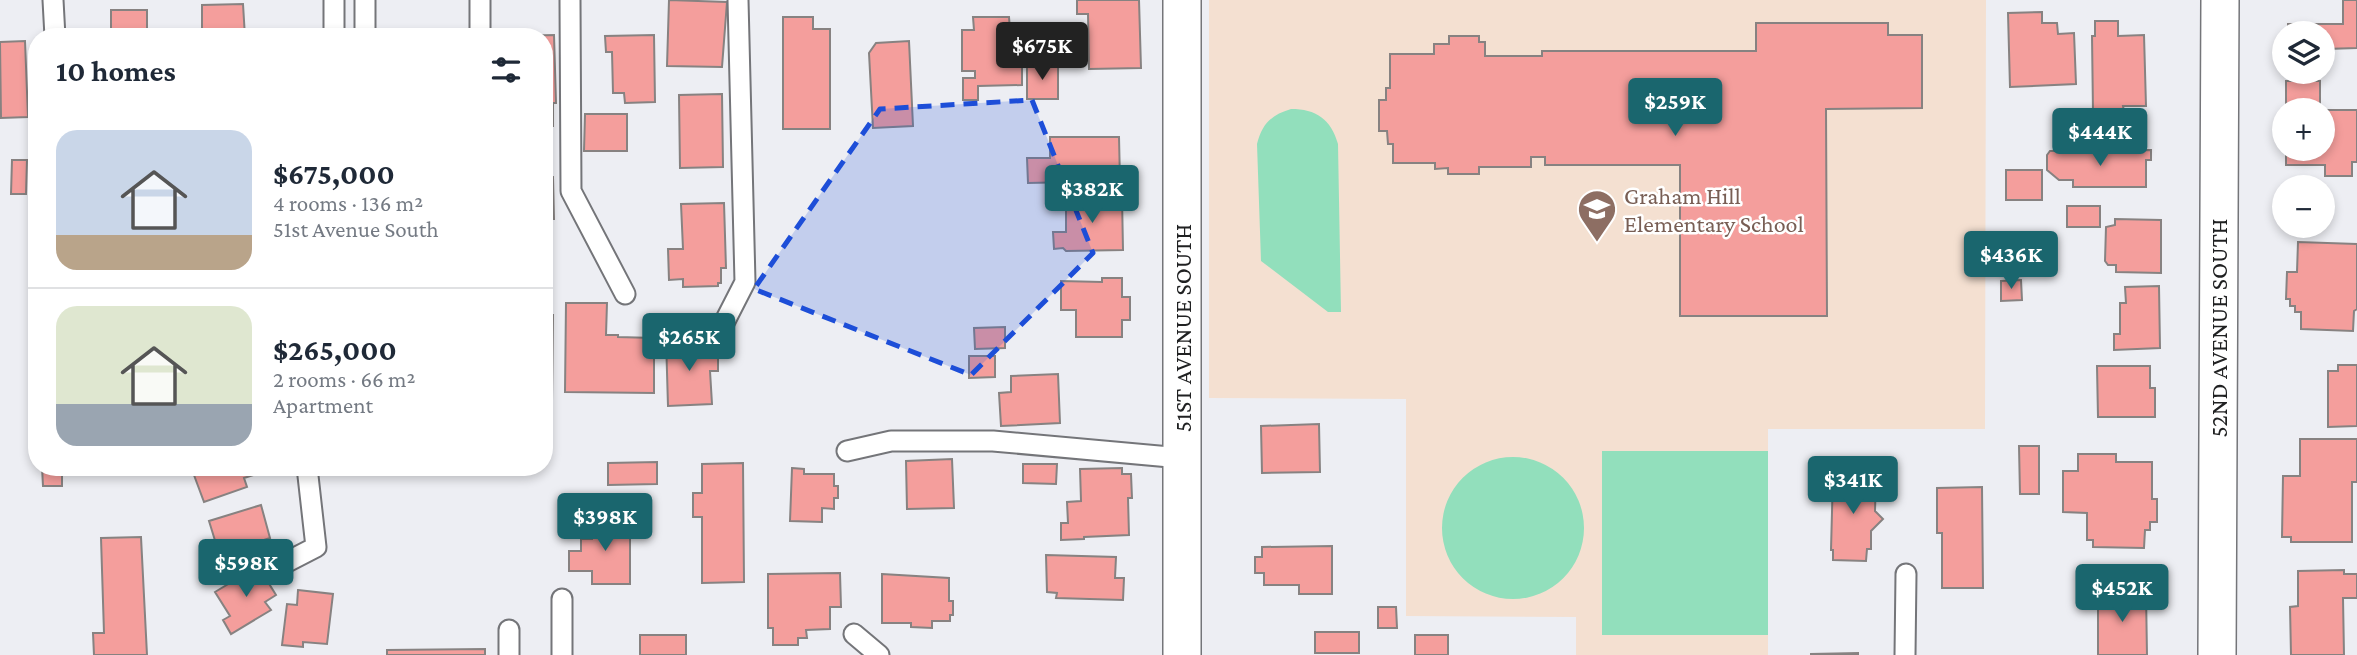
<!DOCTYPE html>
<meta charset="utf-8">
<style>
:root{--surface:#fff;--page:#f2f2f3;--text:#1f2937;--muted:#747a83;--line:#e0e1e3;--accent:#1a666e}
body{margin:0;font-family:"Crimson Pro",serif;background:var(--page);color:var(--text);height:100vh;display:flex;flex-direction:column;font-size:26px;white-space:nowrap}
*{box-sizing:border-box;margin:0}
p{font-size:23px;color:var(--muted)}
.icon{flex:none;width:38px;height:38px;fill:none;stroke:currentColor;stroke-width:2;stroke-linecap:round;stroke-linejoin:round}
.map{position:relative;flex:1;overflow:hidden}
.panel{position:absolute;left:28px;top:28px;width:525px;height:448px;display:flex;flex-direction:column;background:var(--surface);border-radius:28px;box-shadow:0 4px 10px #0003}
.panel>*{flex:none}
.fabs{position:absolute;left:2272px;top:21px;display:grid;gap:14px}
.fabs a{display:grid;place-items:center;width:63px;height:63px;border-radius:50%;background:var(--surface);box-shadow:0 4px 10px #0003;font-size:35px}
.price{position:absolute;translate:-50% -60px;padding:0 16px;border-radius:7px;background:var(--accent);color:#fff;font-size:23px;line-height:46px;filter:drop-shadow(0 2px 4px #0008)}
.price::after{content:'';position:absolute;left:50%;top:42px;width:21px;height:16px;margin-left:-10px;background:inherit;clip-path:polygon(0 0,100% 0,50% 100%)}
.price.on{background:#222;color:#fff}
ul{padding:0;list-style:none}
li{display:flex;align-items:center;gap:21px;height:175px;padding:0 28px}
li+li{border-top:2px solid var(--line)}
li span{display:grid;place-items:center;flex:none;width:196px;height:140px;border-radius:21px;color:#555}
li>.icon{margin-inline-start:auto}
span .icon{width:84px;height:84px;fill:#fffc;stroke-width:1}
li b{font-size:30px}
h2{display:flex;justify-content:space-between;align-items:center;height:84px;padding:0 28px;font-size:30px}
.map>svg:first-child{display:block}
</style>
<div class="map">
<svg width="2357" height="655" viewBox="0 0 2357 655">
<rect width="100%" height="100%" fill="#edeef3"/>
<path fill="#f4e0d1" d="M1209,0H1986L1985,429H1768V655H1576V617L1406,616V399L1209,398Z"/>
<path fill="#92dfbc" d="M1291,109C1316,109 1331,119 1338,144L1341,312H1328L1261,261L1257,144C1262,124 1271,115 1291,109Z
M1602,451H1768V635H1602Z
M1442 528a71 71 0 1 1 142 0a71 71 0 1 1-142 0Z"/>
<path fill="#f49e9c" stroke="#878281" stroke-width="2" d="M669,0L727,2L722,67L667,66Z
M1077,0H1139L1141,68L1089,69L1088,14H1077Z
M2343,0H2357V48L2326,49V60H2322V33H2288V24H2343Z
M243,4L245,37H202V5Z
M111,10H147V37H111Z
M2042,12V23H2057L2058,34L2074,33L2076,84L2010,87L2008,13Z
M783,17H813V29H830V129H783Z
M973,17H1009L1010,30H1022V85L978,86V100H963V78H975V71H962V30H974Z
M2095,21H2118V36L2144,35L2146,106H2123L2124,111L2093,112L2092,36H2095Z
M1756,23H1888V35H1922V108L1826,109L1827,316H1680V165H1545V157H1531V167H1479V174H1448V168L1435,169V163H1393V144H1388L1387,131H1379V100H1386V88H1390V54H1434V44H1449V36H1479V42H1485V56H1542V51H1756Z
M261,34H315V37H261Z
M554,35L556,103H553V126H544V37L509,36Z
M654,35L655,102L625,103L624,93H613L612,52H606L605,36Z
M25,41L28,117L1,118L0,42Z
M909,41L913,126L873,128L869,53L876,43Z
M1027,64H1058V99H1027Z
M2286,81H2320V110H2357V162H2352V176H2325V165H2286V149H2322V110H2286Z
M722,94L723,167L680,168L679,95Z
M585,114H627V151H584Z
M1050,137H1119L1120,181L1028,183L1027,158H1050Z
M2151,150V160H2146V187H2073V180H2059L2047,170V155L2050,151Z
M12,160H27L26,194H11Z
M2006,170H2042V200H2006Z
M553,177L554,219H550L551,245H544V178Z
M1122,197L1123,250L1066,251L1063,248L1054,249L1053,232H1066V199Z
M724,203L726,268H721V283H718V286L683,287V279L669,280L668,249H683L681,204Z
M2067,206H2100V227H2067Z
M2115,219L2161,220V273L2116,272V265H2108L2105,261L2106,227L2115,225Z
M2298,242L2357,244V309L2354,311L2353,331L2301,329V312H2295V306H2290V299H2286L2287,272H2297Z
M1102,278H1122V297H1130V320H1122V337H1076V310H1061V281L1102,282Z
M2021,280L2022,300L2001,301V281Z
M2159,286L2160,348L2114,350V334H2120V303H2126L2125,287Z
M566,303H607L606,335H618V337L654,338V393L565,392Z
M544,315H553L552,402H544Z
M1005,327V348L975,349L974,328Z
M666,338H678V345L710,343L711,357H718V371H710L712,404L668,406Z
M969,356H995V377L969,378Z
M2338,365H2357V426L2328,427V371H2338Z
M2097,366H2150V388H2155V417H2098Z
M1058,374L1060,423L1001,426L999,393L1011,392V376Z
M1319,424L1320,472L1262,473L1261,426Z
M2300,439H2357V482H2352V542H2291V537H2282L2283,476H2300Z
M2019,446H2039V494H2020Z
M2078,454H2116V462H2152V499H2157V522H2150V530H2145L2144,548L2093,547V540H2087V513L2063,512V471H2078Z
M952,459L954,508L907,509L906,461Z
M657,462V484L608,485V463Z
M743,463L744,582L702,583V517H693V493H702V464Z
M1023,464H1057L1056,484L1023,483Z
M42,467H62V486H43Z
M191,467H262L263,472L244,478L247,487L204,502Z
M792,468L804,469V474H834V486H838V498H834V509L822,508V522L790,521Z
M1122,468V474H1131L1132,498H1128L1129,535L1084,537V539L1061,540V523H1068L1067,502L1081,501L1080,469Z
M1833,474L1876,475L1875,511L1883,519L1871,531V549H1867L1866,561L1833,560V550H1831Z
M1982,487L1983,588H1942V533H1937V488Z
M261,505L270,538L258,542L261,553L218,565L213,548L217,547L209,521Z
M592,519H630V584H592V571H569V551H581V539H592Z
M141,537L147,655H94L93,633H104L101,538Z
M1332,546V594H1299V585H1264V573H1255V557H1262V547Z
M1046,555L1116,557L1115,578H1124L1123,600L1056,598L1057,593L1047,592Z
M258,566L276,595L265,602L271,610L231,634L223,620L230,616L215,592Z
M2344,570V574H2357V598H2343L2344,655H2291L2290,607L2298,606V571Z
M840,573L841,607H830V629L806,630L807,638H798V645H773V628H768V574Z
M882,574L949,578V601H953V615H950V621H932V628L911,627V623H882Z
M298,590L333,594L327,644L303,642V647L282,645L287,604L297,605Z
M2146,593L2147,655H2098V594Z
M1378,607H1396L1397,628H1378Z
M1315,632H1359V653H1315Z
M640,635H686V655H640Z
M1415,635H1448V655H1415Z
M485,649V655H387V650Z
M1858,653V655L1810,654Z"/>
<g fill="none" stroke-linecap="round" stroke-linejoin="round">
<g stroke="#747579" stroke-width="23">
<path id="service" d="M53,0L55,37
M334,0V37
M365,0V37
M480,0V37
M570,0L571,191L625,294
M724,323L745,282L738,0
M847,451L891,441H993L1181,458
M283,564L316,547L307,467
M562,599V655
M509,630V655
M854,634L879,655
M1905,655L1906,574"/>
</g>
<g stroke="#747579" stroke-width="40">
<path id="minor" d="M1182,655V0
M2217,655L2220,0"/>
</g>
<use href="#service" stroke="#fff" stroke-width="19"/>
<use href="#minor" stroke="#fff" stroke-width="37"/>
</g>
<path fill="#1d4ed8" fill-opacity="0.2" stroke="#1d4ed8" stroke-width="5" stroke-dasharray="14 9" stroke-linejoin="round" d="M1032,100L1093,253L971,375L754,289L880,109Z"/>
<defs>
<g id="school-pin" transform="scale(2.0125)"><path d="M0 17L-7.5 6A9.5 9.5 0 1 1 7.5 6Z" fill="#8d6e63" stroke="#fff"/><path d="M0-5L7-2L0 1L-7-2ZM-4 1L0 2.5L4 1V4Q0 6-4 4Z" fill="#fff"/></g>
</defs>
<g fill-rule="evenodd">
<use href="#school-pin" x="1597" y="209"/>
</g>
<g text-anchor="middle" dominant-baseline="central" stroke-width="5" stroke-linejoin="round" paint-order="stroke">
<g font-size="24" fill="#785e54" stroke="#fff" text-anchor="start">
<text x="1624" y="195">Graham Hill<tspan x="1624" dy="28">Elementary School</tspan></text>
</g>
<g font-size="24" fill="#202122" stroke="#fff">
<text transform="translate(1182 328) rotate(-90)">51ST AVENUE SOUTH</text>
<text transform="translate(2218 328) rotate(-90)">52ND AVENUE SOUTH</text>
</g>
</g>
</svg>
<div class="fabs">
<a><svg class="icon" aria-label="layers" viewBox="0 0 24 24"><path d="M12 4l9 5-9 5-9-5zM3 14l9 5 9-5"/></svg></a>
<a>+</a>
<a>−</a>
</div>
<b class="price on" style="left:1042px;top:82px">$675K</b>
<b class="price" style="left:1675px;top:138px">$259K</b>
<b class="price" style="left:2100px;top:168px">$444K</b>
<b class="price" style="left:1092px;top:225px">$382K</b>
<b class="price" style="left:2011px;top:291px">$436K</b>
<b class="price" style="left:689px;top:373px">$265K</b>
<b class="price" style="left:1853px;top:516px">$341K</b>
<b class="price" style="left:605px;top:553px">$398K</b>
<b class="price" style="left:246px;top:599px">$598K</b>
<b class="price" style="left:2122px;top:624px">$452K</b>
<section class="panel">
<h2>10 homes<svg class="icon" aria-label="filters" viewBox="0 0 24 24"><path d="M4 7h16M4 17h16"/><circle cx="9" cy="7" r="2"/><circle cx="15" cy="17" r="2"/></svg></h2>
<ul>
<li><span style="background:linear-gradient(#c9d6e8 75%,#b9a48a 0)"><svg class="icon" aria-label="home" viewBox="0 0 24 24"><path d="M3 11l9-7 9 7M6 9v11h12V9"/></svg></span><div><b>$675,000</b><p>4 rooms · 136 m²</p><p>51st Avenue South</p></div></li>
<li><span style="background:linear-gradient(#dfe7d0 70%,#9aa5b1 0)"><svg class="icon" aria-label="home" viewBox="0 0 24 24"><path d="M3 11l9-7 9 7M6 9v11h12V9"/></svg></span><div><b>$265,000</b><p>2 rooms · 66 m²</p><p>Apartment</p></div></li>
</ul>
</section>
</div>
